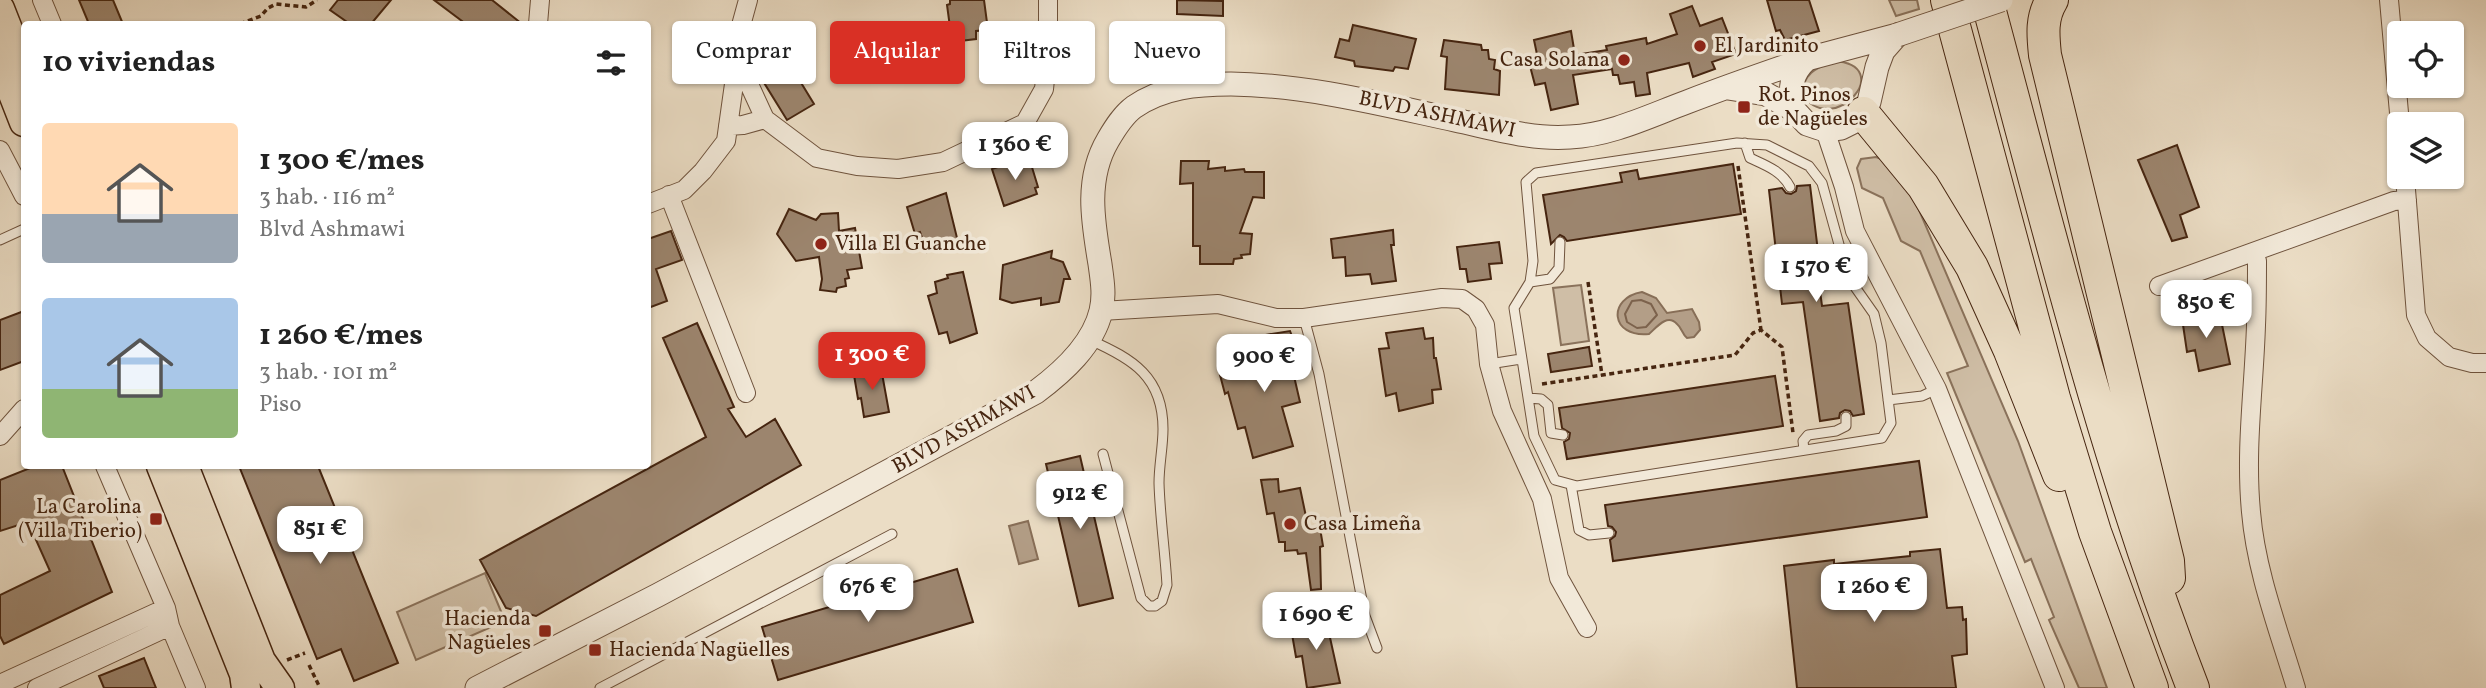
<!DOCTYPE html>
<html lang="es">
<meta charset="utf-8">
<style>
:root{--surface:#fff;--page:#f6f6f6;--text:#222;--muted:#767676;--accent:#d93025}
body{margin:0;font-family:Vollkorn,serif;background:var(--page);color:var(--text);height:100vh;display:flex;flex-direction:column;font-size:26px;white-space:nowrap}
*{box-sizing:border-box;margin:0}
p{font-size:23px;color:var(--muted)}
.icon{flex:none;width:38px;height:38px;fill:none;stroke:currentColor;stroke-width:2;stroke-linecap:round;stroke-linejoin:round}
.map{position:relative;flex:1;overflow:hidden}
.panel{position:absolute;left:21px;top:21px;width:630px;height:448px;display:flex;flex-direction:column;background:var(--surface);border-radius:7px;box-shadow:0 2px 5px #0004}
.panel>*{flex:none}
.banner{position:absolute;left:672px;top:21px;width:665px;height:63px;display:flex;gap:14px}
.fabs{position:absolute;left:2387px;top:21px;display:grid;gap:14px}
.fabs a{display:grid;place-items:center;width:77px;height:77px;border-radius:7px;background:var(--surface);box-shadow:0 2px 5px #0004;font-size:35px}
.price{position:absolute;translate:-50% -60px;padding:0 16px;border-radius:14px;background:#fff;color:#222;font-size:23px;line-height:46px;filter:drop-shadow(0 2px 4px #0008)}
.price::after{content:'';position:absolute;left:50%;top:42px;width:21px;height:16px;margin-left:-10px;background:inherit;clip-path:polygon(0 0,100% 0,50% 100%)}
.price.active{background:var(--accent);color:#fff}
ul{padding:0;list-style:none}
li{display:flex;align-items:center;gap:21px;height:175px;padding:0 21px}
li span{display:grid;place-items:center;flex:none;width:196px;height:140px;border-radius:7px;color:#555}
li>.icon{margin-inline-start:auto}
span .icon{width:84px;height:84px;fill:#fffc;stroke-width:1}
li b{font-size:30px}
h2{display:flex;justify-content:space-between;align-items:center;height:84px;padding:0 21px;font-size:30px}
.chip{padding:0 24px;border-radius:7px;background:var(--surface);box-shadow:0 2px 5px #0004;font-size:24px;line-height:63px}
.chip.active{background:var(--accent);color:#fff}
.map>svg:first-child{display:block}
</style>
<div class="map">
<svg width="2486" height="688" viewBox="0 0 2486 688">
<rect width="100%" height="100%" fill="#ebddc5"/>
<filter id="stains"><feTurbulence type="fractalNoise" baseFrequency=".00286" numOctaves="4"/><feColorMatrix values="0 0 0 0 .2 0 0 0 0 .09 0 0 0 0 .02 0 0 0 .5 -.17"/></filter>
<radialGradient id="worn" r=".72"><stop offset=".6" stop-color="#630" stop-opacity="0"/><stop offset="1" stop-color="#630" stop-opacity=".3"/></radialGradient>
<path fill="#cfbea6" stroke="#8a725b" stroke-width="2" d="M1889,0H1917L1919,9L1896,16Z
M1834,61C1897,65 1835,139 1802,95C1803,74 1815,68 1834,61Z
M1876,157L1892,163L1907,182L2018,441L2107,688H2079L2049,620L2054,617L2031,559L2025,562L1947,373L1968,366L1920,251L1901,241L1883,198L1862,188L1857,168L1861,159Z
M1581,285L1589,341L1561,345L1553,288Z
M485,573L505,621L416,660L397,612Z"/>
<path fill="#b39e87" stroke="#876e57" stroke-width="2" d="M1642,292L1656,298L1667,313L1692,309L1699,322L1700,330L1694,337L1687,338C1682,334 1682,328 1677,324C1667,313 1656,328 1649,334C1610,338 1607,298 1642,292Z
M1028,521L1038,559L1019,564L1009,526Z"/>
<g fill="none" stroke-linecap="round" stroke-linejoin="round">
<path stroke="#7c624c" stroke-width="2" d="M1641,300L1651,304L1657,315L1646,327L1637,328L1627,322L1625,314L1632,301Z"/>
</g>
<path fill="#9c856e" stroke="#462510" stroke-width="2" d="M79,0H113L123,24H89Z
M338,0H391L371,24H350L330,10Z
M434,0H492L522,24H466Z
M950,0H984L988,30L976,31V39L952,42L947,5L950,4Z
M1177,0L1223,1V16L1177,14Z
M1767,0H1809L1819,31L1785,40L1780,30L1776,31Z
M1692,6L1700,26L1722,18L1736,54L1712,62L1715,69L1693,77L1689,63L1647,73L1650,94L1636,96L1634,82L1620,84L1618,75H1613L1612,69L1573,75L1578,104L1551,110L1545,83L1535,85L1530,66L1539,64L1534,40L1571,31L1575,55L1607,50L1606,46L1646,38L1647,44L1677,34L1670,14Z
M1353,25L1416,39L1408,69L1395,67L1393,71L1355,66L1354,61L1335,57L1340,39L1349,41Z
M770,32L814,104L787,120L745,52L747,47Z
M1444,40L1481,45L1482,50H1488L1489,59L1495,60L1494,69L1500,71L1499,95L1445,89L1447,57L1441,56Z
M2177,145L2199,207L2180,215L2187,237L2172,241L2138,160Z
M1018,160L1020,168L1031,164L1038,187L1035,188L1037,194L1004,206L992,169Z
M1181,161H1209L1208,169L1225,167V171L1244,169L1245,172H1264V198L1253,197L1240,233L1252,234L1250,254L1241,255L1242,258L1234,259L1233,264H1200V246H1193V183L1180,184Z
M1733,164L1741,214L1567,241L1564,237L1560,235L1551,244L1543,195L1622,182L1620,173L1637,170L1639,179Z
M1810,185L1819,260L1829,259L1831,274L1818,276L1822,306L1848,303L1864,414L1853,416L1850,411L1845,410L1840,413L1839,418L1820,421L1803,302L1782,304L1769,190L1782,188L1786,193L1791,194L1796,191L1797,186Z
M946,193L958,242L927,252L920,232L915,234L907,207Z
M789,209L816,220L821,214L838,213L839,231L855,228L862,268L847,270L849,278L845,279L846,286L837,288L836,292L820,290L822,279L819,257L796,261L777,234Z
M1393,230L1394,245H1391L1396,281L1372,284L1370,274L1346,276L1345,257L1333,258L1331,239Z
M671,231L682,260L656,269L667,301L648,308V239Z
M1499,242L1502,263L1489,264L1491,279L1468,282L1466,269H1460L1457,247Z
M1052,251L1051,258L1063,262L1070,279H1064L1059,302L1041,305V298L1012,303L1000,299L1003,265Z
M963,272L977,333L950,343L947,332L939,334L928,296L937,293L935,282L948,278L947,275Z
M2219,310L2230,364L2199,371L2195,350L2187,352L2182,318Z
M24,311V361L0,370V320Z
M697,323L734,407L728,409L746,437L775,419L801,465L536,616L506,608L480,560L706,437L663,338Z
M1423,328L1425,339L1433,338L1434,358H1436L1441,389L1432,390L1433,403L1399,411L1396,393L1386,396L1379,349L1389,348L1386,333Z
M1290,331L1295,344L1287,346L1300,402L1282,407L1293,446L1253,458L1245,427L1238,429L1228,392L1225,394L1220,375L1255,364L1248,343L1265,339V335Z
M1589,347L1592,366L1551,372L1548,354Z
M881,368L889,412L864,417L861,398L858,399L854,375Z
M1775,376L1783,426L1567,459L1564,442L1569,439L1570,433L1562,428L1559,408Z
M1080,456L1113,598L1079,606L1046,464Z
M1919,461L1927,517L1613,561L1610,540L1615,536L1616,532L1612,527L1608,526L1605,505Z
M35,466H62L112,592L4,644L0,636V595L50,571L28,522L0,531V480Z
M239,466H318L398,663L354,681L341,649L317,659Z
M1278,479L1279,492L1300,488L1309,531L1320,528L1323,546L1320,547L1321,589L1311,590L1306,553L1298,554L1297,550L1285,551V542H1279L1274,513L1267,514L1261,480Z
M1940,549L1947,608L1962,607L1963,620L1966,619L1967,654L1952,656L1956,688H1797L1784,566L1834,560V564L1910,556V552Z
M957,569L973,622L778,680L762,627Z
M1325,615L1340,683L1307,688L1302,656L1296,657L1292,634L1297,633L1295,622Z
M144,658L156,688H104L99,676Z"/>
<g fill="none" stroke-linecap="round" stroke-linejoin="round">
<g stroke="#6f533d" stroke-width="11">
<path id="service" d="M1737,143L1767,145L1809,166L1822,183L1848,277L1874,314L1881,343L1891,423L1882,438L1577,486L1555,480L1534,436L1514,308L1530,282L1533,261L1526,182L1536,173Z
M1745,143L1750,158C1765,165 1782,171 1790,187
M0,240L24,229
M1530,282L1550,279L1559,268L1560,242
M1304,318L1319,374L1365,616L1377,648
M1090,340C1133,359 1163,377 1163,429C1163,447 1159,465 1159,483C1160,517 1165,551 1167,585L1162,601L1155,606H1149L1141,598L1103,454
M1489,364L1521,359
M1528,398L1541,399L1548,405L1551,433L1563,435
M1888,400L1922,396L1937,389
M1804,450L1803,441L1808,435L1836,431L1846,426V417
M1571,485L1579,530L1589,535L1609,533
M600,688L892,534"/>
</g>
<g stroke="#6f533d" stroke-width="20">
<path id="minor" d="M42,0L52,24
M2389,0L2400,124
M538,24L540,0
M735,77L748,82L765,119L817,158L857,166L898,169L943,162L1025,123L1044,89L1048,50V0
M728,126L743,125L765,119
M1825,130L1844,187L1855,231L1937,389L2055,688
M0,150L24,196
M2405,177L2416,315L2427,338L2449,357L2472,363H2486
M669,195L746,393
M648,204L684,190L703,171L726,141L735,77L734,51L748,0
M2254,252L2257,261C2257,282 2257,304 2256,325C2254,388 2245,449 2251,512C2256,572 2279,631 2296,688
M2159,286L2394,201L2407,200
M1101,311L1218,304L1276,318H1304L1442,298L1462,299L1476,309L1485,325L1489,364L1502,411L1542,499L1559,578L1587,628
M0,436L24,409
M105,466L166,608L170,626L196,688
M0,684L166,608
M37,688L170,626"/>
</g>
<g stroke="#6f533d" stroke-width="25">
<path id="tertiary" d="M1728,88L1766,94L1794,110L1807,124L1825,130L1841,128L1855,121L1863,113L1869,102L1877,67L1883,51L1897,35
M1794,110C1789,90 1790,74 1807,59L1897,35
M477,688L658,595L1036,392C1063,372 1093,345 1101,311C1105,295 1102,279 1100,264C1093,222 1085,179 1108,140C1115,128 1123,115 1134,107C1163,87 1197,84 1231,84C1307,85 1381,104 1455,120C1493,128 1532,140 1570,137C1611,135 1649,116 1687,102C1726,87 1766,73 1807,59"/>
</g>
<g stroke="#462510" stroke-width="31">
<path id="primary" d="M0,9L24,70
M0,61L24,122
M161,466L244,674L246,688
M184,466L261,661L280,688"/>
</g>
<g stroke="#462510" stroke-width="34">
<path id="motorway" d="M1947,0L2054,398L2095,532L2152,688
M1987,0C2049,231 2106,464 2193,688
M2052,0C2041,18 2043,35 2045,55L2168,561L2169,578
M1863,113L1923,186L1972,267L2010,351L2059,475"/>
</g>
<path stroke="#462510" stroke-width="3.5" stroke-dasharray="5 3.5" stroke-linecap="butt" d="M240,24L261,16L268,8L276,4L306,7L317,0
M1738,166L1761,330
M1588,282L1602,375
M1542,384L1735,355L1753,333L1761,330L1782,347L1793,433
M287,660L305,653
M309,665L320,688"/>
<use href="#service" stroke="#f2e9d9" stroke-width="9"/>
<use href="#minor" stroke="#f2e9d9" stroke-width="18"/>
<use href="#tertiary" stroke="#f2e9d9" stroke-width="23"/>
<use href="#primary" stroke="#ebddc5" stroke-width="28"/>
<use href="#motorway" stroke="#ebddc5" stroke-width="32"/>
<g stroke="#6f533d" stroke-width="25" stroke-linecap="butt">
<path id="tertiary-bridge" d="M1897,35L2001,0"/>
</g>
<use href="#tertiary-bridge" stroke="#f2e9d9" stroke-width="23"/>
</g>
<g fill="#8f2418" stroke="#f2e9d9" stroke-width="2.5">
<circle cx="1700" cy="46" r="7"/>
<circle cx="1624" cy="60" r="7"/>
<rect x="1737" y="100" width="14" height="14" rx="3.5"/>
<circle cx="821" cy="244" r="7"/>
<rect x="149" y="512" width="14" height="14" rx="3.5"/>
<circle cx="1290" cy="524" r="7"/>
<rect x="538" y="624" width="14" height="14" rx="3.5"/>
<rect x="588" y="643" width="14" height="14" rx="3.5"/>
</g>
<g text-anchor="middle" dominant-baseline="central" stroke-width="7" stroke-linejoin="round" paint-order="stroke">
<g font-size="21" fill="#462510" stroke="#f2e9d9" text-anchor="start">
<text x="1714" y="46">El Jardinito</text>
<text x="1610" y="60" text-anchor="end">Casa Solana</text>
<text x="1758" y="95">Rot. Pinos<tspan x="1758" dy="24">de Nagüeles</tspan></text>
<text x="835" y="244">Villa El Guanche</text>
<text x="142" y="507" text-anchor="end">La Carolina<tspan x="142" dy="24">(Villa Tiberio)</tspan></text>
<text x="1304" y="524">Casa Limeña</text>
<text x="531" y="619" text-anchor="end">Hacienda<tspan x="531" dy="24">Nagüeles</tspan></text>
<text x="609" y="650">Hacienda Nagüelles</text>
</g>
<g font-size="21" fill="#462510" stroke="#f2e9d9">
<text transform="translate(1437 115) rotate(12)">BLVD ASHMAWI</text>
<text transform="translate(964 430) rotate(-29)">BLVD ASHMAWI</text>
</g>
</g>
<rect width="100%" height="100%" filter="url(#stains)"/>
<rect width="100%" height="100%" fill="url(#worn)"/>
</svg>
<div class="fabs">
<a><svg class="icon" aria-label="locate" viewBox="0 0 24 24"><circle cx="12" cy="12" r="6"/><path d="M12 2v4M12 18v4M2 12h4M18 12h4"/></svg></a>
<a><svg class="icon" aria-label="layers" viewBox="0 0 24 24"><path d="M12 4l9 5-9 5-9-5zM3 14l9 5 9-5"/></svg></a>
</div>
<b class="price" style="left:1015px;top:182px">1 360 €</b>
<b class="price" style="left:1816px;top:304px">1 570 €</b>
<b class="price" style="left:2206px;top:340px">850 €</b>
<b class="price active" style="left:872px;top:392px">1 300 €</b>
<b class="price" style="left:1264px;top:394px">900 €</b>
<b class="price" style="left:1080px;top:531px">912 €</b>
<b class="price" style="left:320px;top:566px">851 €</b>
<b class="price" style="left:868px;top:624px">676 €</b>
<b class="price" style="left:1874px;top:624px">1 260 €</b>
<b class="price" style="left:1316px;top:652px">1 690 €</b>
<div class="banner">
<a class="chip">Comprar</a>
<a class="chip active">Alquilar</a>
<a class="chip">Filtros</a>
<a class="chip">Nuevo</a>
</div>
<section class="panel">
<h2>10 viviendas<svg class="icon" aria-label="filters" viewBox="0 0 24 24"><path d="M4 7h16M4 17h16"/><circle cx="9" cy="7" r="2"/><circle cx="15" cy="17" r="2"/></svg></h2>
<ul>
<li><span style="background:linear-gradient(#ffd9b3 65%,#9aa5b1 0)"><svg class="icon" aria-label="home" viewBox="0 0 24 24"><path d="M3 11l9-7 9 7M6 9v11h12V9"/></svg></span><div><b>1 300 €/mes</b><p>3 hab. · 116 m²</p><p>Blvd Ashmawi</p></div></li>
<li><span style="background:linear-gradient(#a9c7e8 65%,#8fb573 0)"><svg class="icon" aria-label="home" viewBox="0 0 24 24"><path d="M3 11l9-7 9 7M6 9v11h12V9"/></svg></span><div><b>1 260 €/mes</b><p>3 hab. · 101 m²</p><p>Piso</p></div></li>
</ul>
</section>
</div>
